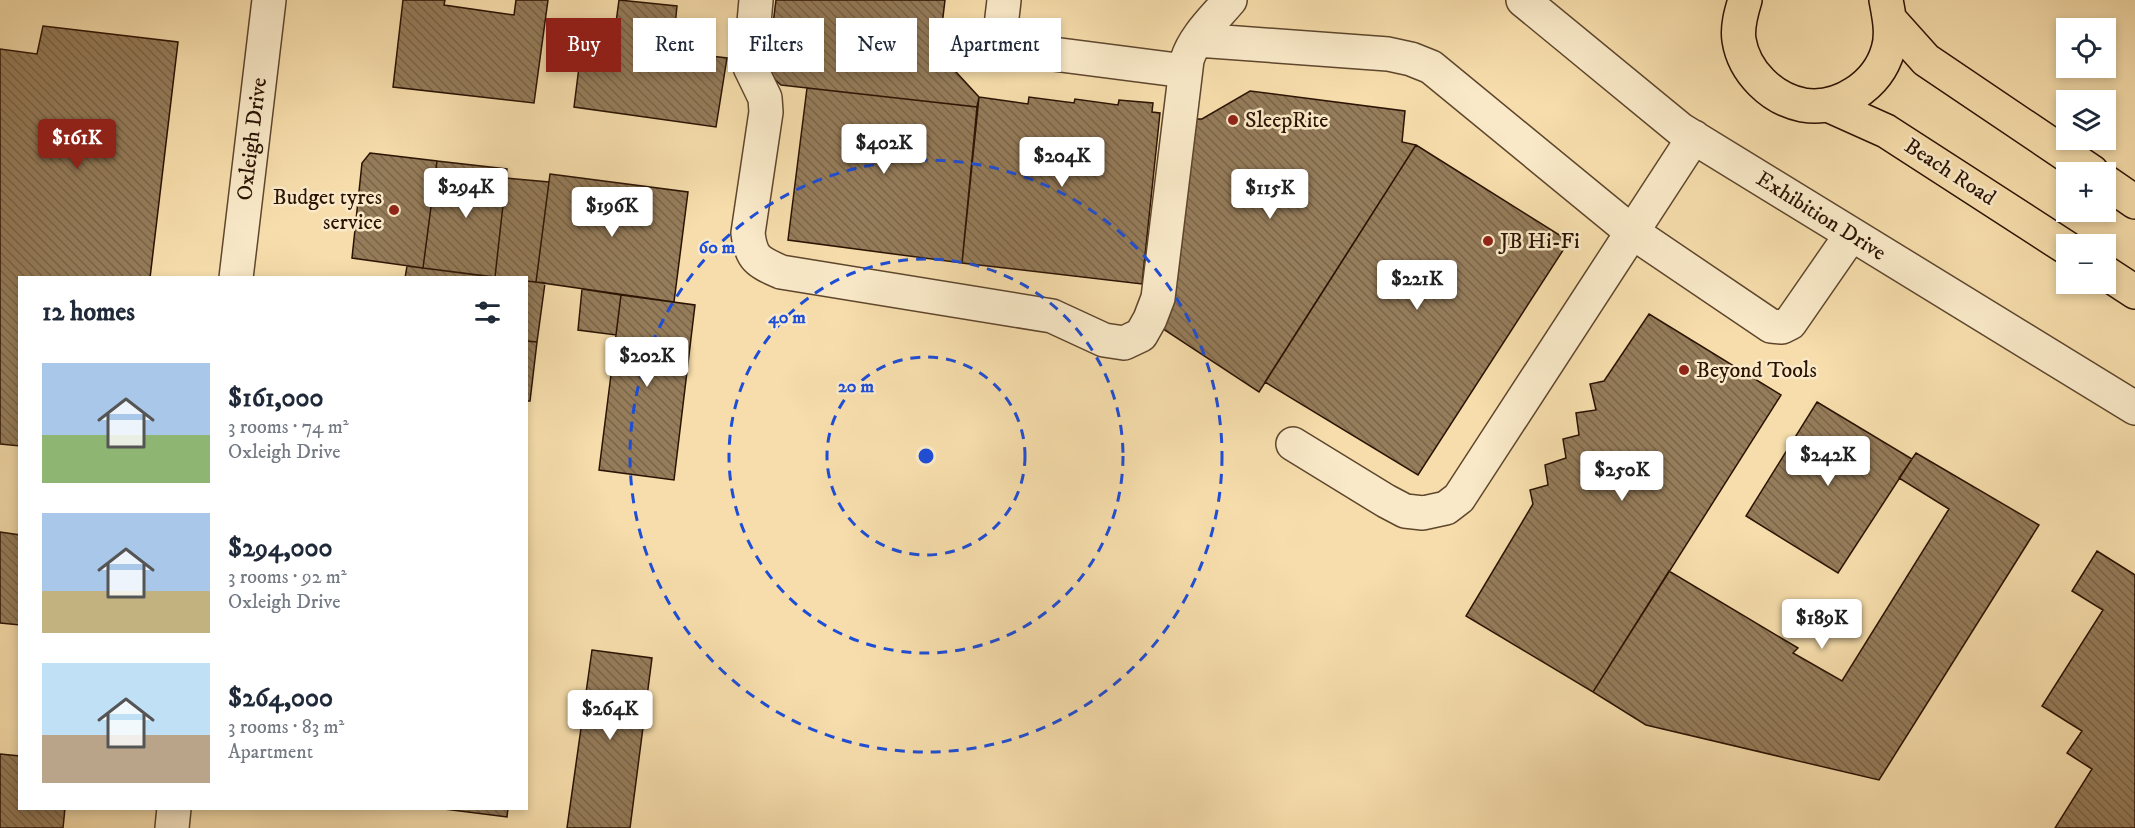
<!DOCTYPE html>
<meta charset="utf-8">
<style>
:root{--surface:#fff;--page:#f6f6f7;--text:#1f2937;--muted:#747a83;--accent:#8f2418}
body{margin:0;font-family:"IM FELL DW Pica",serif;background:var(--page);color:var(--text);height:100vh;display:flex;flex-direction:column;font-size:22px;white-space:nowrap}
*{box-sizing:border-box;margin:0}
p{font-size:20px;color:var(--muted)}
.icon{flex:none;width:33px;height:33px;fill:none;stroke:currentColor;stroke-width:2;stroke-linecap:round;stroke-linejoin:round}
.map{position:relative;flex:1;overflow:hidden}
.sheet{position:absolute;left:18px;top:276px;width:510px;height:534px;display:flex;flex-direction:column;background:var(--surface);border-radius:0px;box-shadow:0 3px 9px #0003}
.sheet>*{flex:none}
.guide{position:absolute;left:546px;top:18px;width:570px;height:54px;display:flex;gap:12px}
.fabs{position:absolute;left:2056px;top:18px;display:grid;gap:12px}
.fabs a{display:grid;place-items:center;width:60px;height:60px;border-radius:0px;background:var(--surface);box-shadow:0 3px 9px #0003;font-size:30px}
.price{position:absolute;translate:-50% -51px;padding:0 14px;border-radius:6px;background:#fff;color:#222;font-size:20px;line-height:39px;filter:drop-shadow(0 2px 3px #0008)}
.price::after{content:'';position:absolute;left:50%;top:36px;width:18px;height:14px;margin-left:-9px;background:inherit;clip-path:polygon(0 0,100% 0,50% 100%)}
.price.active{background:var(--accent);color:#fff}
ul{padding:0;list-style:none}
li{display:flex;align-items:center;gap:18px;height:150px;padding:0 24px}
li span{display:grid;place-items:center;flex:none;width:168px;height:120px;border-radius:0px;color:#555}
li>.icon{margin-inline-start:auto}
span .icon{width:72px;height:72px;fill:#fffc;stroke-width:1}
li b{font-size:26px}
h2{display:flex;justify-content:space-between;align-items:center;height:72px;padding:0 24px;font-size:26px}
.pill{padding:0 21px;border-radius:0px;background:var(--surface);box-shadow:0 3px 9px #0003;font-size:21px;line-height:54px}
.pill.active{background:var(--accent);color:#fff}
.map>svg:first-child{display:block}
</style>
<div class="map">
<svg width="2135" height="828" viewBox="0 0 2135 828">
<defs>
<pattern id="building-back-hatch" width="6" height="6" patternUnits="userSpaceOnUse" patternTransform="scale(1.5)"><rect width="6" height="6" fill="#957c5a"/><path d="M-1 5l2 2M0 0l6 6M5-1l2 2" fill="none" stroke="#7a6448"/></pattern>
</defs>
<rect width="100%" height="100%" fill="#f6ddab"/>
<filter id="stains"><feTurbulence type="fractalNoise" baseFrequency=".00333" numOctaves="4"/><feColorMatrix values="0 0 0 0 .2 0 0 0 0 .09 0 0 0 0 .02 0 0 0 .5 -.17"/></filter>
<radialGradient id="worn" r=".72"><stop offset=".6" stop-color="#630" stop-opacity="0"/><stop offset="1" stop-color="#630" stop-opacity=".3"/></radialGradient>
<path fill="url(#building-back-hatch)" stroke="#2b1303" stroke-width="1.5" d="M403,0H445L444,5L514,15L516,0H548L534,103L393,87Z
M619,0L677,6L674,36L703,40L702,55L727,58L716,127L574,107L584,27L615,30Z
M776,0H945L938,59L945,60L979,97L977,107L781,85L767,72Z
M43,26L178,42L150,278H20V446L0,444V49L37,54Z
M807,88L977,107L962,263L788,240Z
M1250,91L1405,111L1402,142L1416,145L1259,392L1157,325L1188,119H1202Z
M979,97L1028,104L1029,97L1074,103L1075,99L1118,105L1119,100L1153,103L1152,112L1160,113L1142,284L962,263Z
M1416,145L1569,241L1418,475L1265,382Z
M370,153L437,161L423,268L352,258L362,163Z
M437,161L507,169L495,277L423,268Z
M550,174L688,192L674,302L536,282Z
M506,178L549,182L536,282L526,281V278L495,277Z
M407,266L423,268L500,278H405Z
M526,281L545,283L537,342L526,341Z
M582,289L621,295L616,335L578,330Z
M621,295L695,305L674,480L599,470Z
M1649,314L1781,395L1593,692L1466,616L1533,504L1530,490L1548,485L1545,465L1566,458L1563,439L1579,435L1576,413L1596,410L1590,384L1604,381Z
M526,341L537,342L530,401H526Z
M1817,402L1912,459L1838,573L1746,516Z
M1916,453L2039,525L1879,780L1646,725L1593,692L1669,571L1798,648L1793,653L1842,681L1949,509L1899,478Z
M0,532L20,535V625L0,623Z
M2097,551L2135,575V828H2055L2092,769L2067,753L2082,731L2042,706L2103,610L2072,591Z
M592,650L652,658L630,828H567Z
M0,754L20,756V808H65L63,828H0Z
M436,808H508L507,817Z"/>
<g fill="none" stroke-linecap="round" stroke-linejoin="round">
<g stroke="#5e462d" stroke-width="36">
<path id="minor" d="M756,0L750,67L765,98L766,112L748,233C751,259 758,262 781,272L1052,316L1104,340L1124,343L1141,335L1150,319L1158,298L1187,60C1194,37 1214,19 1230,0
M1004,0C1002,24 994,42 1022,50L1185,71
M1523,0L1680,129L2135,408
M1197,40L1388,54L1411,59L1431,67L1632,232L1771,326L1782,327L1790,323L1851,235
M236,278L269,0
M1293,444L1386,501L1405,511L1423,513L1446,508L1459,498L1694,137
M172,828L174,808"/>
</g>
<g stroke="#2b1303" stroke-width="36">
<path id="major" d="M1745,0C1741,13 1737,27 1739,40C1744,72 1772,99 1803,105C1840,111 1878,85 1888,50C1893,34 1889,16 1886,0
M1891,21L1926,60L2092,172
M1828,105L1886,131L2067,248
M2106,182L2135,202
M2106,273L2135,292"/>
</g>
<use href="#minor" stroke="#f9e9c8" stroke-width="33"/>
<use href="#major" stroke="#f6ddab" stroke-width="33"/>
</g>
<g fill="none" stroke="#1d4ed8" stroke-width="3" stroke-dasharray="10 8">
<circle cx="926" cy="456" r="99"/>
<circle cx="926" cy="456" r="197"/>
<circle cx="926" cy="456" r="296"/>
</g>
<g fill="#8f2418" stroke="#f9e9c8" stroke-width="2">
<circle cx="1233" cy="120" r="6"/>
<circle cx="394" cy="210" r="6"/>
<circle cx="1488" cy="241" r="6"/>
<circle cx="1684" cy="370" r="6"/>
</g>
<g text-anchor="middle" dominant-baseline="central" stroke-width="5" stroke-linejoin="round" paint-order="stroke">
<g font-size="22" fill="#2b1303" stroke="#f9e9c8" text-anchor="start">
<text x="1245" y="120">SleepRite</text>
<text x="382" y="197" text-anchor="end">Budget tyres<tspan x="382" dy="25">service</tspan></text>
<text x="1500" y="241">JB Hi-Fi</text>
<text x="1696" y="370">Beyond Tools</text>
</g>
<g font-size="22" fill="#2b1303" stroke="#f9e9c8">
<text transform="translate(252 139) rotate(-83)">Oxleigh Drive</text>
<text transform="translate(1950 172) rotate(33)">Beach Road</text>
<text transform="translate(1821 216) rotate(32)">Exhibition Drive</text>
</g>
</g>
<circle cx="926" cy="456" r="9" fill="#1d4ed8" stroke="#f9e9c8" stroke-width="3"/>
<g font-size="18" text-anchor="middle" font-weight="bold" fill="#1d4ed8" stroke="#f9e9c8" stroke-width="5" stroke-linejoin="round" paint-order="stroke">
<text x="717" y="253">60 m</text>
<text x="787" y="323">40 m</text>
<text x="856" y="392">20 m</text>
</g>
<rect width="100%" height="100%" filter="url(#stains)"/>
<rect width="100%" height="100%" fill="url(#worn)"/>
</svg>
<div class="fabs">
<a><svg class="icon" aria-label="locate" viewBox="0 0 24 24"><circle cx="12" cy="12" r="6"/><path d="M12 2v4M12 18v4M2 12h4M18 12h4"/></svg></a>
<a><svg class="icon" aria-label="layers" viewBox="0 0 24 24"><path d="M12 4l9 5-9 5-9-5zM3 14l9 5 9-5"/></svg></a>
<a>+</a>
<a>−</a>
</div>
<b class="price active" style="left:77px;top:170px">$161K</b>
<b class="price" style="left:884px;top:175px">$402K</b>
<b class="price" style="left:1062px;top:188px">$204K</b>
<b class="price" style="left:466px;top:219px">$294K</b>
<b class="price" style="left:1270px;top:220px">$115K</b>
<b class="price" style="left:612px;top:238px">$196K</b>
<b class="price" style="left:1417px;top:311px">$221K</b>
<b class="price" style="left:647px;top:388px">$202K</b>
<b class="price" style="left:1828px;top:487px">$242K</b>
<b class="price" style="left:1622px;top:502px">$250K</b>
<b class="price" style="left:1822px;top:650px">$189K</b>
<b class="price" style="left:610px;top:741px">$264K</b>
<div class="guide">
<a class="pill active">Buy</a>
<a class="pill">Rent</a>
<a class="pill">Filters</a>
<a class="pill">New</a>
<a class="pill">Apartment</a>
</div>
<section class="sheet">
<h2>12 homes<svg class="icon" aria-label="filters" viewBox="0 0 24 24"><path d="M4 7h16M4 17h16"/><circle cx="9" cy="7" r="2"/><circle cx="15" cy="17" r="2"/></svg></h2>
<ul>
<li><span style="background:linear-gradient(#a9c7e8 60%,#8fb573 0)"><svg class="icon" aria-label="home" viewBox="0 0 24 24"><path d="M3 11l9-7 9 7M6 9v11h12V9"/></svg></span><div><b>$161,000</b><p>3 rooms · 74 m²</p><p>Oxleigh Drive</p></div></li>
<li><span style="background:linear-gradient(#a9c7e8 65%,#c2b280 0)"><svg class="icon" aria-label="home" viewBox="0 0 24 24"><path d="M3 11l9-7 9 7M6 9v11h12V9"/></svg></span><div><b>$294,000</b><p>3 rooms · 92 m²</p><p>Oxleigh Drive</p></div></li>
<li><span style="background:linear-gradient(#bfe0f5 60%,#b9a48a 0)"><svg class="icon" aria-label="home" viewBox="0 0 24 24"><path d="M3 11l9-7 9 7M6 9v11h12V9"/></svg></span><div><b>$264,000</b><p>3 rooms · 83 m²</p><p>Apartment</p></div></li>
</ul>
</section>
</div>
